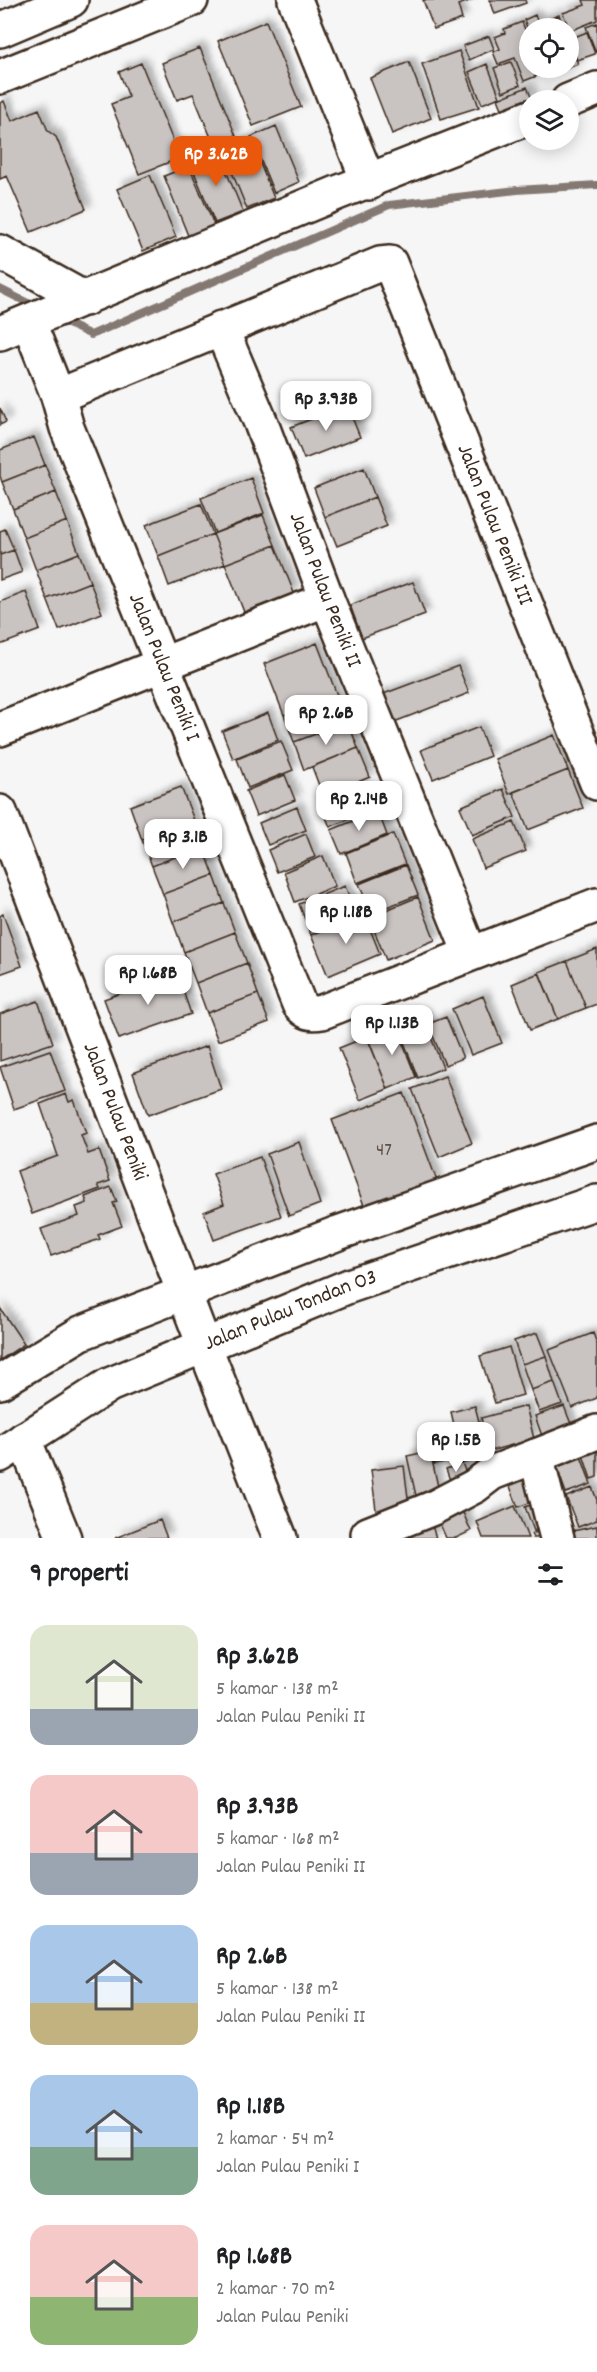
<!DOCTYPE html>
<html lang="id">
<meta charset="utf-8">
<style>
:root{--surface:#fff;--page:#f6f6f6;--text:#202124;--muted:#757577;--accent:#ea580c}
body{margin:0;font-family:Dekko,sans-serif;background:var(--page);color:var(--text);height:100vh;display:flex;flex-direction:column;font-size:22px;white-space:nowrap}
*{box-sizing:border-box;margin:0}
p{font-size:20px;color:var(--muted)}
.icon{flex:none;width:33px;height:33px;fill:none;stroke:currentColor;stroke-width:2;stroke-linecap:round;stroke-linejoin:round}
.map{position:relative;height:1538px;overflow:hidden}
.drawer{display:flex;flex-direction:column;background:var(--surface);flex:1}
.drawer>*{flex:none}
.controls{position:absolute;left:519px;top:18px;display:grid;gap:12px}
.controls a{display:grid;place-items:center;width:60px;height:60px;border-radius:50%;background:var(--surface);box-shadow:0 3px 15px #0003;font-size:30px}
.price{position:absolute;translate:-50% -51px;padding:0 14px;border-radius:12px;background:#fff;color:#222;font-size:20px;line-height:39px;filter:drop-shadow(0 2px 3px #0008)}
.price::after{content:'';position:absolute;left:50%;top:36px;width:18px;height:14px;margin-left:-9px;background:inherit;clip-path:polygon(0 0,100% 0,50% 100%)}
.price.on{background:var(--accent);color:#fff}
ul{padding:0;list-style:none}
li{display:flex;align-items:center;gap:18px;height:150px;padding:0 30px}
li span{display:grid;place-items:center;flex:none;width:168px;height:120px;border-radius:18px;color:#555}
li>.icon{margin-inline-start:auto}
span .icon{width:72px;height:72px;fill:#fffc;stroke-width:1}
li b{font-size:26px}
h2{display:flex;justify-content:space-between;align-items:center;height:72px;padding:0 30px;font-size:26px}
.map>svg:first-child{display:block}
</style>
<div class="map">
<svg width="597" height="1538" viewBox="0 0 597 1538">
<defs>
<filter id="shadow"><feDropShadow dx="5.5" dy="-5.5" stdDeviation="3" flood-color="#0004"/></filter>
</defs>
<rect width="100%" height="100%" fill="#f7f6f6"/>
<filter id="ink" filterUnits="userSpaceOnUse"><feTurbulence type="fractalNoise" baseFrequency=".0167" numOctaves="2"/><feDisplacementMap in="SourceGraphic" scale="12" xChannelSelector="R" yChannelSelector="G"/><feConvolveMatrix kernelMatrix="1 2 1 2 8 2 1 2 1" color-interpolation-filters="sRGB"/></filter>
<g filter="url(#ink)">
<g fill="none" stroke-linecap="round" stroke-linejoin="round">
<path stroke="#847972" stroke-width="8" d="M0,289L36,307
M60,320L91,335L389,205L517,190L597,185"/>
</g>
<path fill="#c9c3c1" stroke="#3b2a1e" stroke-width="1.5" filter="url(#shadow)" d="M423,0H472L458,5L462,19L434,29Z
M490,0H525L526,3L495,14Z
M583,0H597V20L570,31L563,13L585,5Z
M535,15L538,23L559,15L564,28H530V34L524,20Z
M266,21L301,107L253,126L218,41Z
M522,22L530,42V68H539L542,74L524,81L515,58L498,64L493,52L500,49L495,37L505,33L504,29Z
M597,23V52H596L586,27Z
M587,32L595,54L577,60L569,39Z
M489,36L494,49L469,60L463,46Z
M568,40L578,64L550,75L547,68H568Z
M200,48L236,136L214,145L193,94L177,100L162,63Z
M459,51L479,107L441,119L422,64Z
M409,62L431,118L392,134L370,78Z
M511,62L520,85L503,92L494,68Z
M141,63L180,158L139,174L111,104L129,97L119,72Z
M487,64L500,97L482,104L469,72Z
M527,87L532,99L503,111L498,99Z
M4,101L12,121L39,109L48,131L56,137L86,209L31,232L7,176L0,179V103Z
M276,126L299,182L274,193L251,137Z
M250,139L274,198L247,209L223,150Z
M218,151L243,212L215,223L190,162Z
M189,166L215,227L189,238L164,176Z
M150,175L176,237L143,251L117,189Z
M347,405L360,437L304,459L291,427Z
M0,408L6,422L0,425Z
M34,437L45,465L2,482L0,476V450Z
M45,465L56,492L13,509L2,482Z
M364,468L375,497L325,517L314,488Z
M251,478L264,513L215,533L201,498Z
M56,492L67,521L24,538L13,509Z
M375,497L387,526L337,546L325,517Z
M201,504L213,534L158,556L146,525Z
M263,515L275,545L225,564L213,534Z
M67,521L79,553L36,570L24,538Z
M5,529L14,550L0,555V531Z
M213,534L225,564L169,586L158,556Z
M275,545L294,593L244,612L225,564Z
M14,550L22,572L0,580V555Z
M79,553L90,582L47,599L36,570Z
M90,582L102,613L59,630L47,599Z
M413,582L425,614L362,638L350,605Z
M26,592L40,630L0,645V602Z
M317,643L337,695L284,715L264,664Z
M458,666L469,693L389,724L378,696Z
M337,695L348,722L294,742L284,715Z
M268,713L278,740L233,759L222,731Z
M348,722L358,748L304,770L294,742Z
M479,727L490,756L433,779L421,750Z
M554,735L568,770L509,794L495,759Z
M281,741L293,770L248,788L237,759Z
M358,748L370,777L323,796L312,767Z
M568,770L583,808L528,830L513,792Z
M285,775L295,800L256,816L246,791Z
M361,786L370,810L330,827L320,803Z
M181,787L194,820L142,840L130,806Z
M503,789L515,817L472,835L460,807Z
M297,807L306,830L268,845L259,823Z
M378,811L387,835L341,854L331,830Z
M194,820L203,846L152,866L142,840Z
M514,822L526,851L483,868L472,839Z
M306,834L315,857L277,872L268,850Z
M393,834L405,864L357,883L346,853Z
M203,846L214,875L163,894L152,866Z
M323,856L335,886L295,902L284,872Z
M406,865L418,895L371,913L359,884Z
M214,875L224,903L173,922L163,894Z
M345,886L357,916L311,935L299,904Z
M418,897L435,940L386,960L369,917Z
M224,903L235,932L184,952L173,922Z
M3,914L22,966L0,974V916Z
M364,914L380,954L328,976L311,935Z
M235,932L247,963L196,983L184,952Z
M597,949V1004L586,1008L567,961Z
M567,961L586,1008L558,1019L539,972Z
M247,963L258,994L207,1013L196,983Z
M177,973L191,1014L119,1039L104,999Z
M539,973L558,1019L530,1030L512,984Z
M258,994L269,1022L218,1041L207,1013Z
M483,996L502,1043L471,1055L452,1009Z
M38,1001L53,1043L0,1061V1014Z
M423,1017L443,1068L418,1078L398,1027Z
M446,1017L463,1058L445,1065L428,1024Z
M395,1024L416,1077L388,1089L367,1036Z
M367,1037L388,1089L360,1100L339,1048Z
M207,1046L221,1089L148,1115L133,1073Z
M50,1050L65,1091L14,1109L0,1067Z
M445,1076L472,1143L439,1157L412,1089Z
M404,1093L437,1181L365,1208L332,1120Z
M66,1094L69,1102L74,1100L86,1133L81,1135L88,1154L99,1150L110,1181L98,1185L100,1189L32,1214L17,1171L58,1156L40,1104Z
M299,1142L320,1204L289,1216L267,1154Z
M260,1157L281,1216L214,1240L204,1212L224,1204L213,1174Z
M111,1187L117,1202L113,1203L122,1226L98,1235L100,1239L51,1256L41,1229L79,1216L76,1207L87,1203L85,1197Z
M0,1308L24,1344L0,1360Z
M537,1333L546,1356L522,1364L514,1341Z
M593,1333L597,1344V1398L572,1408L549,1350Z
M509,1347L523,1395L495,1403L480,1356Z
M546,1356L554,1382L531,1390L522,1364Z
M554,1382L562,1404L539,1412L531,1390Z
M475,1406L488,1457L463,1463L451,1412Z
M526,1406L534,1439L490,1451L481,1418Z
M564,1406L573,1429L543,1439L535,1416Z
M455,1441L458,1460L434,1464L431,1445Z
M597,1447V1477L591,1479L582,1452Z
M430,1451L439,1491L416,1496L407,1456Z
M579,1451L591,1484L566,1493L554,1460Z
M528,1462L542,1498L518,1507L504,1471Z
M462,1463L467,1476L451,1483L446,1469Z
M404,1466L410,1514L377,1518L371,1470Z
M592,1487L597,1500V1520L578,1527L566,1497Z
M457,1499L471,1531L456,1538H446L434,1510Z
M542,1501L551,1524L534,1531L525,1507Z
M515,1506L528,1538H483L477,1522Z
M428,1514L436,1538H398Z
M160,1520L167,1538H115Z
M597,1526V1538H564L563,1533Z
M545,1529L549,1538H533L531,1534Z"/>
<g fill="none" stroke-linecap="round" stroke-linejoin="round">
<g stroke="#3b2a1e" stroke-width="38">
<g id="minor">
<path d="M295,0L369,183"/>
<path d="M0,30L71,0"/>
<path d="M0,77L191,0"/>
<path d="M568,101L597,89"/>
<path d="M0,252L85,299"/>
<path id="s1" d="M29,323L58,396L67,428L299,1004C306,1013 311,1014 322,1012L597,905"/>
<path id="s2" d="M221,328L261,423L327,599L470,953"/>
<path d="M0,333L337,193L530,117"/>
<path id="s3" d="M58,396L380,264L390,263L597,783"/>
<path d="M0,729L327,599"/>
<path id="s4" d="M0,812L204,1345L280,1538"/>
<path d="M0,1382L81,1333L338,1233L597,1142"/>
<path d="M24,1439L64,1538"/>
<path id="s5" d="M0,1455L109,1385L349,1286L597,1202"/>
<path d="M368,1534L433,1508L475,1486L492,1473L536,1456"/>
<path d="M557,1538L536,1456L597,1432"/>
</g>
</g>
<use href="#minor" stroke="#fff" stroke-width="33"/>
</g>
</g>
<g text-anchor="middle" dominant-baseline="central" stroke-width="4.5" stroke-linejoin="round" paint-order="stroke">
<g font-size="20" fill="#5e5047">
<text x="384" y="1151">47</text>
</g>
<g font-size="22" fill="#3b2a1e" stroke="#fff">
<text stroke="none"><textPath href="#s3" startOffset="640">Jalan Pulau Peniki III</textPath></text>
<text stroke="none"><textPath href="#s2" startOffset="282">Jalan Pulau Peniki II</textPath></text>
<text stroke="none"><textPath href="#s1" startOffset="370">Jalan Pulau Peniki I</textPath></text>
<text stroke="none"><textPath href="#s4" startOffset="321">Jalan Pulau Peniki</textPath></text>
<text stroke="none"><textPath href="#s5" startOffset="326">Jalan Pulau Tondan O3</textPath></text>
</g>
</g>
</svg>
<div class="controls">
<a><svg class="icon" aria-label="locate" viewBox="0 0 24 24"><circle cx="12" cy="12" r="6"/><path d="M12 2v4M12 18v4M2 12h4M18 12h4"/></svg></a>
<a><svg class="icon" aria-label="layers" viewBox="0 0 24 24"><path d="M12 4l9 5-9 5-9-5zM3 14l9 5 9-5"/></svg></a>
</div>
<b class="price on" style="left:216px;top:187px">Rp 3.62B</b>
<b class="price" style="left:326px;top:432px">Rp 3.93B</b>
<b class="price" style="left:326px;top:746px">Rp 2.6B</b>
<b class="price" style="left:359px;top:832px">Rp 2.14B</b>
<b class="price" style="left:183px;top:870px">Rp 3.1B</b>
<b class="price" style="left:346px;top:945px">Rp 1.18B</b>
<b class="price" style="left:148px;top:1006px">Rp 1.68B</b>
<b class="price" style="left:392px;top:1056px">Rp 1.13B</b>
<b class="price" style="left:456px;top:1473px">Rp 1.5B</b>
</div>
<section class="drawer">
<h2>9 properti<svg class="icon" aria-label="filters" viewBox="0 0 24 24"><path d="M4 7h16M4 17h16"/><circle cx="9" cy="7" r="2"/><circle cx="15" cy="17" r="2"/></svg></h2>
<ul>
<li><span style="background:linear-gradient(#dfe7d0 70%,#9aa5b1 0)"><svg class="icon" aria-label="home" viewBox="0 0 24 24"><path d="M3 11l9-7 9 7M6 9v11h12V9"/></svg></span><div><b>Rp 3.62B</b><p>5 kamar · 138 m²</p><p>Jalan Pulau Peniki II</p></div></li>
<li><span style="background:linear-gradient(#f6c9c9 65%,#9aa5b1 0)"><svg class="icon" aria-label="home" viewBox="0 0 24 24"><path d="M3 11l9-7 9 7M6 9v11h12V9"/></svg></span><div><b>Rp 3.93B</b><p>5 kamar · 168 m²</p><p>Jalan Pulau Peniki II</p></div></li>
<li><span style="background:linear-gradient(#a9c7e8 65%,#c2b280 0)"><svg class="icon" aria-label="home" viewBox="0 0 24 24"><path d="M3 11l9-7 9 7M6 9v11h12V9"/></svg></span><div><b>Rp 2.6B</b><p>5 kamar · 138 m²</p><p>Jalan Pulau Peniki II</p></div></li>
<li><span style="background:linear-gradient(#a9c7e8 60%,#7fa58c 0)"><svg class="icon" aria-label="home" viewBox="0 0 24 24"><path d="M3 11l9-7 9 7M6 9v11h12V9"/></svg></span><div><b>Rp 1.18B</b><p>2 kamar · 54 m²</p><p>Jalan Pulau Peniki I</p></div></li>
<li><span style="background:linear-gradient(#f6c9c9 60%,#8fb573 0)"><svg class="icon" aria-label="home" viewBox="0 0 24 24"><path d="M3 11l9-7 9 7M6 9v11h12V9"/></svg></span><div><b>Rp 1.68B</b><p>2 kamar · 70 m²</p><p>Jalan Pulau Peniki</p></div></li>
</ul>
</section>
